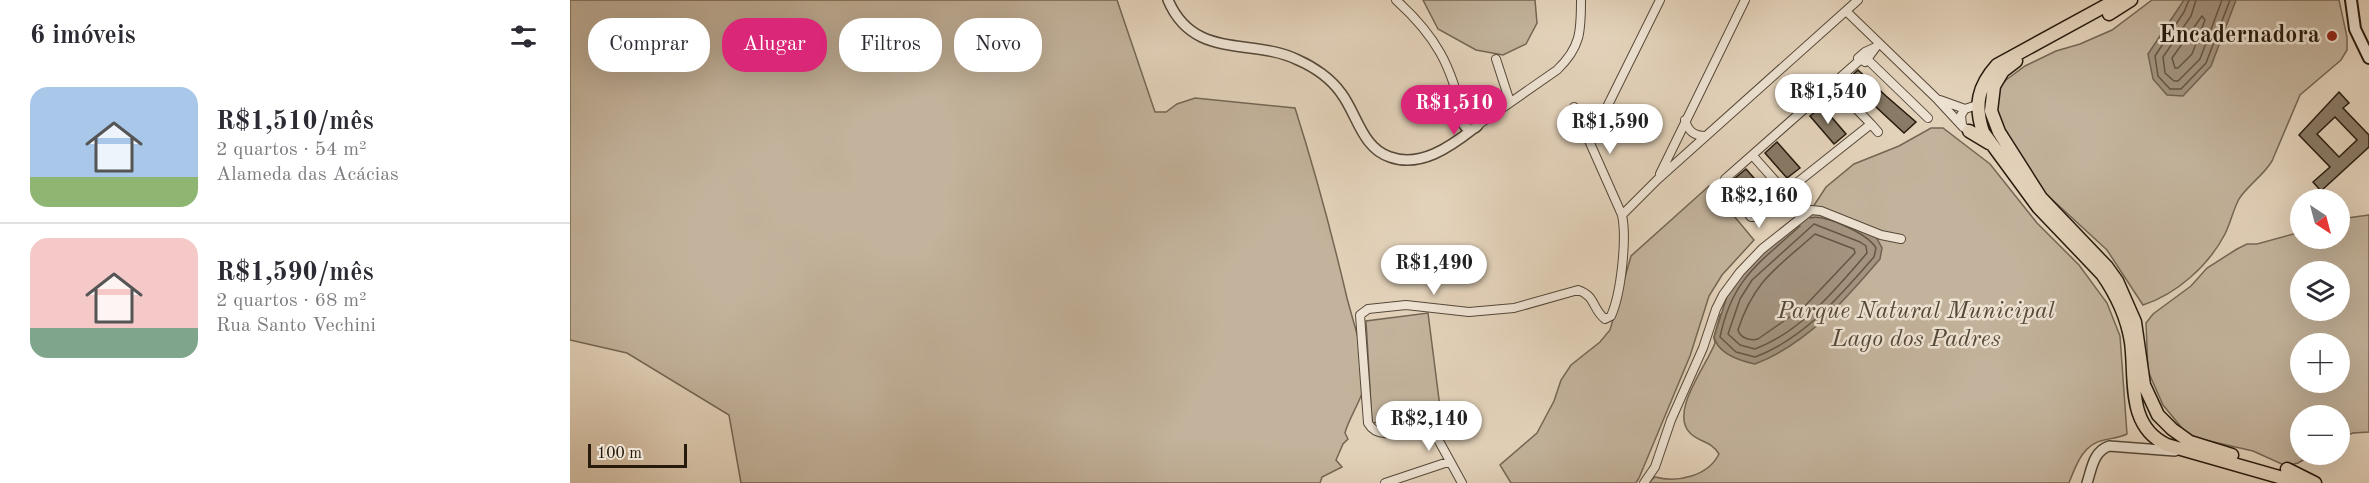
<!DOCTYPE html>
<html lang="pt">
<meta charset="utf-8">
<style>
:root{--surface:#fff;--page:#f7f7f7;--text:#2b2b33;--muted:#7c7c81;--line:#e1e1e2;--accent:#db2777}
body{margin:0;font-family:"Old Standard TT",serif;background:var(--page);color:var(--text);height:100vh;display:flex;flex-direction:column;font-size:22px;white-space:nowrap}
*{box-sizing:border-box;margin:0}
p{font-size:20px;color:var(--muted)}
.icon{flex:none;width:33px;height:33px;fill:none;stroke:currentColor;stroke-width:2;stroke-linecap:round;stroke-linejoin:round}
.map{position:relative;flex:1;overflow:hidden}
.panel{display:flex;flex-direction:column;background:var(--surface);width:570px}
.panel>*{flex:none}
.hud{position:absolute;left:18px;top:18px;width:570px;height:54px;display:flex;gap:12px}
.needle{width:39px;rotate:144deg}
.tools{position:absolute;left:1720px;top:189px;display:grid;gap:12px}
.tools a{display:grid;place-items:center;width:60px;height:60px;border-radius:50%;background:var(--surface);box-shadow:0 6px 24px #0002;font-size:30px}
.scale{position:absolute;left:18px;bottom:15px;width:99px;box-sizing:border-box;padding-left:6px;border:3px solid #261a0c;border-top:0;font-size:16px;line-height:21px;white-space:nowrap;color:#261a0c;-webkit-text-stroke:4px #ede2d2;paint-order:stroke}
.price{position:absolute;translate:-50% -51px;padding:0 14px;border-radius:21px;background:#fff;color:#222;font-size:20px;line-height:39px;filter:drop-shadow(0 2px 3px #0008)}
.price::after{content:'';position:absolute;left:50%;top:36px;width:18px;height:14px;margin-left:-9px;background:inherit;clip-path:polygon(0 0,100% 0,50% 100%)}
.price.active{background:var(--accent);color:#fff}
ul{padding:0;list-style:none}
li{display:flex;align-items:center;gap:18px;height:150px;padding:0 30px}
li+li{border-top:2px solid var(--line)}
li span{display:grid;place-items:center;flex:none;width:168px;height:120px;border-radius:18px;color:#555}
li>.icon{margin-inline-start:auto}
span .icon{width:72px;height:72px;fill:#fffc;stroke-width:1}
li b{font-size:26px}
h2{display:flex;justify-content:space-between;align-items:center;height:72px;padding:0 30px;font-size:26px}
.chip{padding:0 21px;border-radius:24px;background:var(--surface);box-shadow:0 6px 24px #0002;font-size:21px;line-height:54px}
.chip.active{background:var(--accent);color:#fff}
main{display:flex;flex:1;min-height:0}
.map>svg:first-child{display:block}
</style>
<main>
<section class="panel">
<h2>6 imóveis<svg class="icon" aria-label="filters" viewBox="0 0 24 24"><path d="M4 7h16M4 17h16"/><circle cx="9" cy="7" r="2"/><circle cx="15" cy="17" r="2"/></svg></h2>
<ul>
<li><span style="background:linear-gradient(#a9c7e8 75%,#8fb573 0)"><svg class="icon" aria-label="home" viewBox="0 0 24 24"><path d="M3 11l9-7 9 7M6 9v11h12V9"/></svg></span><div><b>R$1,510/mês</b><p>2 quartos · 54 m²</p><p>Alameda das Acácias</p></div></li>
<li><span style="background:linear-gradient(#f6c9c9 75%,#7fa58c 0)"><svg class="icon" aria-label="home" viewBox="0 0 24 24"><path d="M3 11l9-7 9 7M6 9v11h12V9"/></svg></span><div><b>R$1,590/mês</b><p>2 quartos · 68 m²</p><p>Rua Santo Vechini</p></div></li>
</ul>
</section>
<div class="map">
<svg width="1799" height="483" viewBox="0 0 1799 483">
<rect width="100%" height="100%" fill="#e3d2ba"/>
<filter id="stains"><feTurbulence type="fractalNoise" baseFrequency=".00333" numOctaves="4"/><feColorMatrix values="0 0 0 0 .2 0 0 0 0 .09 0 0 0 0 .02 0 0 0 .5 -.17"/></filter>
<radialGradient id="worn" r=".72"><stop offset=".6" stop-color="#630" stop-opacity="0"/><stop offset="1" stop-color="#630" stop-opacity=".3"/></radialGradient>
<path fill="#c3b39c" stroke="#746654" stroke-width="1.5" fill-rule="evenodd" d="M0,0H547L585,112H596L607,104L625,98L725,108C745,171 762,234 777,298C784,325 795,355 795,383C794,396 778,419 775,433L778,439L773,444L766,460L772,467L752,477L750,483H171L159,415L57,353L0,340Z
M853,0H965L967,23L956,44L933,55L906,50L868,29Z
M1582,0H1769L1777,37V50L1771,60L1730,95L1702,161C1693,176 1678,185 1669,199C1663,210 1661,222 1655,234C1639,265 1607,294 1573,305L1537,250L1475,193L1441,145L1426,113L1428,89L1436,80L1455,66L1486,51L1510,44L1542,30Z
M1361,128H1373L1420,164L1467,223L1509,265L1537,303L1550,336L1557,434C1549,438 1543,438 1534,440C1513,444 1506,465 1499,483H1078L1085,477C1108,483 1138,476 1149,454C1140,440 1130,443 1120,433C1099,412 1137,365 1145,343L1144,337L1150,315L1241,210L1256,187L1284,164L1329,146Z
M1139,186L1184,240L1152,275L1139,296L1120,356L1069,478L1066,483H941L930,465L967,433L984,401L991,380L1001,365L1030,342L1040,330L1061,256Z
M1799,215V432L1783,433L1770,438V416H1731V454L1742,455L1728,463L1716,466L1683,451L1626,438L1616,433L1593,405L1578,371L1576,323L1583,314L1621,286L1637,268L1667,249L1677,244H1687L1731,232V238H1770V219ZM1731,272H1770V310H1731ZM1731,344H1770V382H1731Z
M858,313L871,415L802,423L796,321Z"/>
<path fill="#a3937f" stroke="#716351" stroke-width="1.5" d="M1614,0H1666L1641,66L1613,96L1597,95L1583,79L1578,54Z
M1241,210L1306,237L1312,248L1310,259C1275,300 1237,344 1185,364C1171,361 1148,354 1144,337L1158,293L1171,272Z"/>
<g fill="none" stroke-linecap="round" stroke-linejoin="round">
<path stroke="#645646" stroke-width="1.5" d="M1619,0L1614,12L1585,56L1588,76L1600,89H1611L1636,63L1660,0
M1626,0L1621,16L1593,57L1595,73L1604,81H1608L1630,59L1652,0
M1632,16L1635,20L1622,54L1608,68H1605L1602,58Z
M1244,224L1290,242L1296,246L1297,253C1266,289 1231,332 1185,349L1170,345L1158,334L1170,299L1182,280Z
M1230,226C1189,263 1162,279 1150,337L1166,352L1185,357C1234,339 1271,295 1304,257L1306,248C1298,234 1255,214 1240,218
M1245,234L1284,249L1285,253L1234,307L1188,339C1180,341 1170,338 1168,330C1184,280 1208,267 1245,234Z"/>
</g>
<path fill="#887a66" stroke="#261a0c" stroke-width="1.5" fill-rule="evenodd" d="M1288,70L1316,96L1346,122L1334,133L1277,80Z
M1769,92L1779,103L1773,108L1799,135V147L1751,191L1743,182L1760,167L1729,135ZM1765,117L1787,140L1769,157L1747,134Z
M1252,106L1276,134L1264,144L1240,116Z
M1207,142L1230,168L1217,178L1195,153Z
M1176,169L1198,194L1187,204L1164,179Z"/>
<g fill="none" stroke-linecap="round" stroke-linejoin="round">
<g stroke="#554838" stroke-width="10">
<path id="minor" d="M826,0C866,36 882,66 893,119
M1276,11L1368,100L1393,127L1402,132
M1306,47L1295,62L1288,58L1295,52Z
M926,59L940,102
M1298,60L1358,118
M1263,85L1301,124L1184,217H1181L1156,187L1155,179L1290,60
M890,99L903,113
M1370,100L1395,109
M905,114L926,110
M1115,120C1118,131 1124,136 1135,136
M1301,124L1308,132
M908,125L987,70C1011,47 1011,31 1011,0
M1392,125L1391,115L1395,109L1407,105
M1018,135L1035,111L1090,0
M1183,156L1215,192
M1090,174L1175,0
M1052,215L1088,179L1288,0
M815,483L878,462
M892,483L864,432L858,427C839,426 810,444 798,423L790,315L798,309L836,305L899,312L944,308L1008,290C1026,296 1022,309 1035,319L1041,316C1051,294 1057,239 1052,215L1004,107
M1074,483L1085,467L1101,420L1133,348L1146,309L1153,295L1170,272L1192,249L1241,210L1251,211L1311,235L1331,239"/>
</g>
<g stroke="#554838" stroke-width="12">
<path id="tertiary" d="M598,0C624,61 681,37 728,60C744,67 761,79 771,93C787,114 792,148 820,157C850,168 880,147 903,129
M893 121a8 8 0 1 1 16 0a8 8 0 1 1-16 0Z
M1517,483C1522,468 1523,452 1539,446L1605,451"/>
</g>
<g stroke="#261a0c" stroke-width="14">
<path id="secondary" d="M1781,0L1785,29L1799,58"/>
</g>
<g stroke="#261a0c" stroke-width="15">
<path id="primary" d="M1546,0L1427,65C1408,86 1404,105 1413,132L1468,207L1532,274C1546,294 1557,317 1561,342C1566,379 1556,426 1597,445L1730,483
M1539,14L1561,0
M1446,61L1433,71L1424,86L1421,111L1429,132L1471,198L1537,267L1547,281L1565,322L1574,385L1588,415L1602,429L1620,442L1662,455
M1399,131L1419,143
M1717,469L1745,483"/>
</g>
<use href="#minor" stroke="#ede2d2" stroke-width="8"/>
<use href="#tertiary" stroke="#ede2d2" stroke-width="9"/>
<use href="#secondary" stroke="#ede2d2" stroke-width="10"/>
<use href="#primary" stroke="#e3d2ba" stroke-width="12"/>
</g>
<circle fill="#8f2418" stroke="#ede2d2" stroke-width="2" cx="1762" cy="36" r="6"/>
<g text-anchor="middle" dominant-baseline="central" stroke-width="5" stroke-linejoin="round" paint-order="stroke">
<g font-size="24" font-weight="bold" fill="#261a0c" stroke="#ede2d2" text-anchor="end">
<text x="1750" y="36">Encadernadora</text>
</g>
<g font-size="24" font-style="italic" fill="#554837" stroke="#ede2d2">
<text x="1346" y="312">Parque Natural Municipal<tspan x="1346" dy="28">Lago dos Padres</tspan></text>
</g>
</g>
<rect width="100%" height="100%" filter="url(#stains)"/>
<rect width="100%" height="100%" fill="url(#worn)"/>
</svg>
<div class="tools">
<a><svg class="needle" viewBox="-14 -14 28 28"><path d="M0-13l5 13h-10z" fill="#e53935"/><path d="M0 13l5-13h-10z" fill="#7c7c81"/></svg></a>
<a><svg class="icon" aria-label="layers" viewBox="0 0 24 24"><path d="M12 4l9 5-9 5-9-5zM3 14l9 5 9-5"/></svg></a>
<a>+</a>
<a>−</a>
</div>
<div class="scale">100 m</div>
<b class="price" style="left:1258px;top:125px">R$1,540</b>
<b class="price active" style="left:884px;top:136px">R$1,510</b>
<b class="price" style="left:1040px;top:155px">R$1,590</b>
<b class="price" style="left:1189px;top:229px">R$2,160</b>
<b class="price" style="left:864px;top:296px">R$1,490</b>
<b class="price" style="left:859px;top:452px">R$2,140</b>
<div class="hud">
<a class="chip">Comprar</a>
<a class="chip active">Alugar</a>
<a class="chip">Filtros</a>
<a class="chip">Novo</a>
</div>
</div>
</main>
